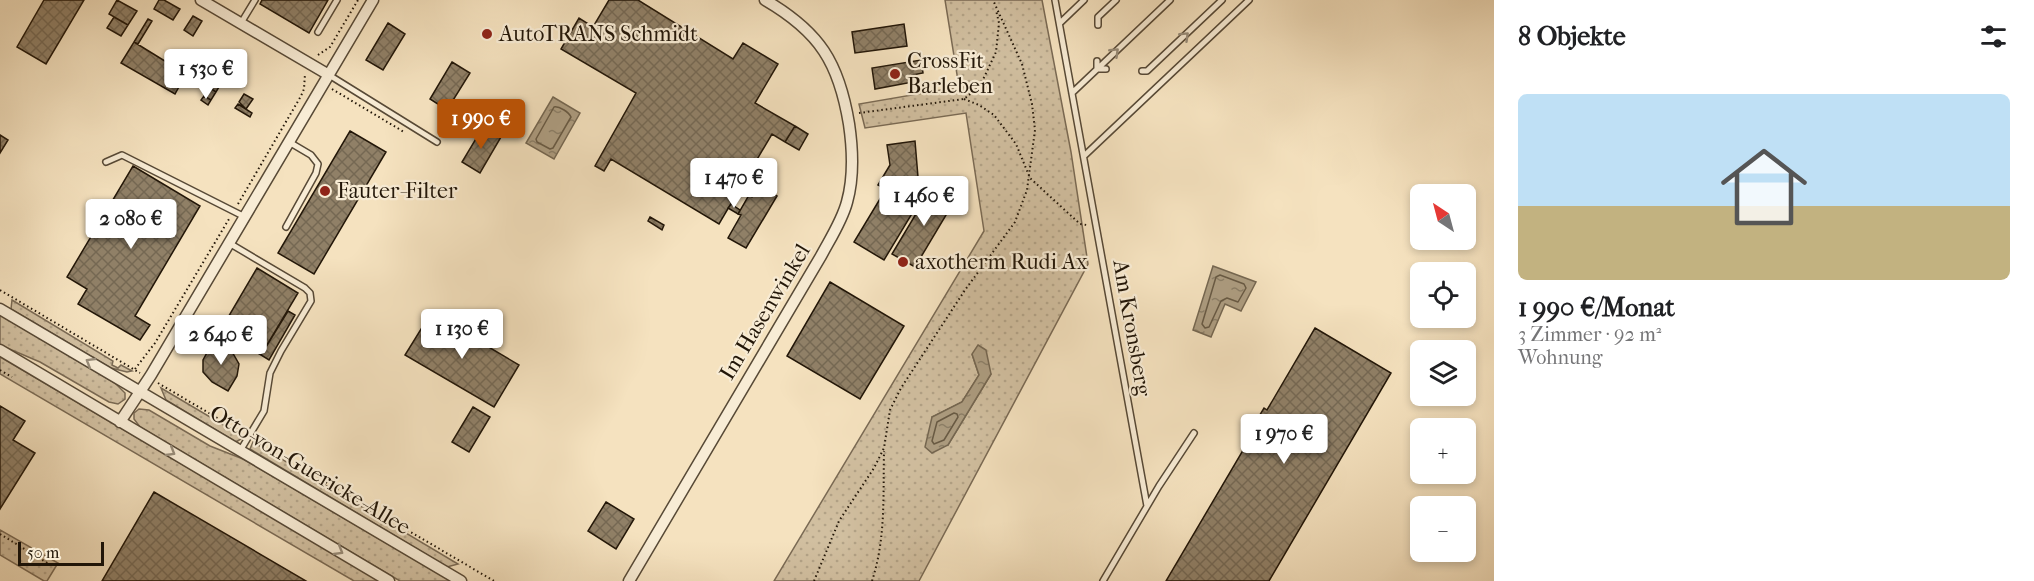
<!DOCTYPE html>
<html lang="de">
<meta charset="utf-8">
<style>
:root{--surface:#fff;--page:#f6f6f6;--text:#202124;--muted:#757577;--accent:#b45309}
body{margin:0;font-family:"IM FELL French Canon",serif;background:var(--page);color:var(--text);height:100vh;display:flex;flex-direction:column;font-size:22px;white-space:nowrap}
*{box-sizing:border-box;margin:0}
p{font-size:20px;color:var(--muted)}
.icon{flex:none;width:33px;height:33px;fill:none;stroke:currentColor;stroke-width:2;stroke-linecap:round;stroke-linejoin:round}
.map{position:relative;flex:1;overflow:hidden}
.details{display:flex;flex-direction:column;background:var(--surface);width:540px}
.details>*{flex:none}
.needle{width:39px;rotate:324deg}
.tools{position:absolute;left:1410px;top:184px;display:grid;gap:12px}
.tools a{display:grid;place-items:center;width:66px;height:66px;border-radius:9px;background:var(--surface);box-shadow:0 3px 9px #0003;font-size:30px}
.scale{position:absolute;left:18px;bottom:15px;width:86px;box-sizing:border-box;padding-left:6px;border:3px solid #221608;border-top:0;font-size:16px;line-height:21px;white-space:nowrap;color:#221608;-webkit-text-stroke:4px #f8ecd5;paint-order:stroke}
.price{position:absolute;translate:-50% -51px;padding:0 14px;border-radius:6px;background:#fff;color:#222;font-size:20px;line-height:39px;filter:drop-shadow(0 2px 3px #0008)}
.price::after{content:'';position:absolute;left:50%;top:36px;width:18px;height:14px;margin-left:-9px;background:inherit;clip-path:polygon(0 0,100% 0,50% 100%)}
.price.current{background:var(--accent);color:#fff}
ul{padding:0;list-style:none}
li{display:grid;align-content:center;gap:12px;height:318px;padding:0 24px}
li span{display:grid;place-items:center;height:186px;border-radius:9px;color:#555}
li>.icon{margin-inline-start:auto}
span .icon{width:108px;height:108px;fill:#fffc;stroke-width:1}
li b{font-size:26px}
h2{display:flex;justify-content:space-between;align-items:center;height:72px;padding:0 24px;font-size:26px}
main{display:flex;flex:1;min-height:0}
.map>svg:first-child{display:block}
</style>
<main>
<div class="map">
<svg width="1494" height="581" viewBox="0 0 1494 581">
<defs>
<pattern id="grass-dots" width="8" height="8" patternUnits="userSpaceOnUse" patternTransform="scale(1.5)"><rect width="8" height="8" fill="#d1bfa0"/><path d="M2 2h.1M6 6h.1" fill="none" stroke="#b3a388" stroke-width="1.8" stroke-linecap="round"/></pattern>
<pattern id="water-ripples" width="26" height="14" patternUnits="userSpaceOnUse" patternTransform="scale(1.5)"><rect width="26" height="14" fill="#ad9d81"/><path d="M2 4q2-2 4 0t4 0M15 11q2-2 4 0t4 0" fill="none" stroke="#8c7f68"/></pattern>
<pattern id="building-cross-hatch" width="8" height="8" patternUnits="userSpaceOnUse" patternTransform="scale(1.5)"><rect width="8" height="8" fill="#908067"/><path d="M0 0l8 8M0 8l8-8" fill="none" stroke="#756853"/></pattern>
</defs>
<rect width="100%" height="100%" fill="#f5e2bf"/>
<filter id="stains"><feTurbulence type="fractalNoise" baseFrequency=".00333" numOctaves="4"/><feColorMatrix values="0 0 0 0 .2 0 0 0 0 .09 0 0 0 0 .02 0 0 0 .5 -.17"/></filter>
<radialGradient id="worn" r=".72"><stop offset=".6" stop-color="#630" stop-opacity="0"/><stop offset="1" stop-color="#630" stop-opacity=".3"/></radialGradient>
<path fill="url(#grass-dots)" stroke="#7a6a54" stroke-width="1.5" fill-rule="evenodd" d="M945,0H1042L1071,152L1088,264L919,581H774L984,231L966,113L865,128L859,104L959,87ZM972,354L991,374L948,445L932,417L962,402L979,375Z
M12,300L113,361L112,365L118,368L121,365L132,371L127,372L111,368L11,309Z
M0,315L115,383L125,393V399L118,404L109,402L40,362L0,345Z
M0,357L380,581H354L0,374Z
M161,388L244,437L236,442L166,400Z
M139,409L149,410L210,446L243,459L451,581H400L140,427L134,419V413Z
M253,442L458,564L447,567L250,449Z
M0,530L58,563L47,581H44L0,555Z"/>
<path fill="url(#water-ripples)" stroke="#756751" stroke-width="1.5" d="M553,97L580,113L554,159L526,143Z
M1213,266L1256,282L1241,311L1225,304L1211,337L1193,330Z
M978,345L986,350L991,374L948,445L932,453L925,447L932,417L962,402L979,375L972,354Z"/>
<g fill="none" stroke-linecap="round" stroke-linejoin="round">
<path stroke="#685a44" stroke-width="1.5" d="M554,107C559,106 569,112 571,117L553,148L550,149L537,142L536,139Z
M1220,275L1244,284L1246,288L1238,302L1227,298L1221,301L1209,327L1205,328L1202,324L1216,277Z
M954,413L957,414L958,417L944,440L934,444L932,441L937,422Z"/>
</g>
<path fill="url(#building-cross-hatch)" stroke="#221608" stroke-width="1.5" d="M44,0H84L46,64L17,47Z
M117,0L137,11L128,25L109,14Z
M159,0H164L180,9L173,20L154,9Z
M262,0H328L309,33L260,4Z
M609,0H638L733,59L743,43L778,64L755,103L795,126L785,142L772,134L719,224L611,159L604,171L595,166L636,93L561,49L579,18L593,27Z
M193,16L202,21L193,36L184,30Z
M114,17L128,25L121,36L107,28Z
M148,19L152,21L138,44L134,42Z
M388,23L405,34L383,70L366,60Z
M904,24L907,46L855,53L852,32Z
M134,42L186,74L175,94L121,63Z
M214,54L232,65L216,92L198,81Z
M921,60L923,73L912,75L913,82L875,89L872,68Z
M452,62L470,73L447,110L430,99Z
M209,87L216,92L211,100L204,96Z
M244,94L253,99L246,109L239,102Z
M204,96L211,100L208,105L201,100Z
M469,102L475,106L469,117L462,113Z
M238,104L252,113L250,117L235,108Z
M795,126L808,134L799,150L785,142Z
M483,127L501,137L480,173L462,162Z
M350,131L386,152L314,274L278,253Z
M0,135L8,140L0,153Z
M915,141L918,177L923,179L920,183L928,187L884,260L854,242L886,189L878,185L890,165L887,145Z
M133,166L200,206L135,316L150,325L140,340L78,304L87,289L67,277Z
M758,185L777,196L746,248L728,238L741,215L738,214L749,195L752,197Z
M932,187L955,200L915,267L892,254Z
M731,204L740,210L738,214L728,208Z
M650,217L664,225L662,230L648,221Z
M257,268L298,293L261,355L220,331Z
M830,282L904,326L860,399L787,356Z
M288,311L295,315L269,360L261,355Z
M431,313L519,365L494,407L405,355Z
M1315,328L1391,373L1269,581H1166L1255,430L1252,428L1264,408L1267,410Z
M214,340L231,350L239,364L237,376L228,391L212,382L203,372V360Z
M0,406L25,421L13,440L35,453L0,509Z
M473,407L490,417L469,452L452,442Z
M154,492L306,581H102Z
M606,502L634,519L616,549L588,531Z"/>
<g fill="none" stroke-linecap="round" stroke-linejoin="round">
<g stroke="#574936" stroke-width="8">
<path id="service" d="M1055,0L1147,506
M241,23L255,0
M1060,23L1084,0
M1098,25V17L1116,0
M318,32L337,0
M1097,61V69H1106
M1142,71H1147L1222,0
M329,75L437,142
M1072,93L1170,0
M1084,156L1249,0
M106,162L122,155L245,217
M286,227L316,173L318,164L311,155L289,142
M229,243L305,288L310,293L311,301L281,351L270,373L264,411L240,451
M1103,581L1159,486L1194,433"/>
</g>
<g stroke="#574936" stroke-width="13">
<path id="minor" d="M201,0L329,75
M0,309L461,581
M0,350L389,581
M120,422L151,375L373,0
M629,581L821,256C830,239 842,221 847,202C854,177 853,151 849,124C839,63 820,32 765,0"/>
</g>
<path stroke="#221608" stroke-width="2" stroke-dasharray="1.5 3" stroke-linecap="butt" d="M318,55L330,47L358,0
M332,89L404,132
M964,99L979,105L994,115L1016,144L1030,178L1080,224L1087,225
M859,113L964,99L980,86L996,52L999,23L996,10
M238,204L301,96L304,89L305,74
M0,290L140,373
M135,369L155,343L229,219
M0,370L12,377
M158,383L241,432
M256,441L494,581
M0,534L49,564
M814,581L839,521L874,468L884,448L890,410L901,388L965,290L1015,222L1027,190L1035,130L1032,104L1022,64L993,0
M872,581C886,538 883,495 884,451"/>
<use href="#service" stroke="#f8ecd5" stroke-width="5"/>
<use href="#minor" stroke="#f8ecd5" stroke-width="10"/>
</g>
<defs><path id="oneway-chevron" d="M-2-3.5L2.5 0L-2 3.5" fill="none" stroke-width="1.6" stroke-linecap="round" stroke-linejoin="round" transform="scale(1.5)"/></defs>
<g stroke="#988c79">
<use href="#oneway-chevron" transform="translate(1185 36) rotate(-44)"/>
<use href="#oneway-chevron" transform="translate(1115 52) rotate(-44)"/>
<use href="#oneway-chevron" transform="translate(90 362) rotate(-149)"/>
<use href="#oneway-chevron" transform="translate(171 452) rotate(31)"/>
<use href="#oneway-chevron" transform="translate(339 551) rotate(31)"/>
</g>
<g fill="#8f2418" stroke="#f8ecd5" stroke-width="2">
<circle cx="487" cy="34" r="6"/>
<circle cx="895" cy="74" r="6"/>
<circle cx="325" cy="191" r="6"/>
<circle cx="903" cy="262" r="6"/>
</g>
<g text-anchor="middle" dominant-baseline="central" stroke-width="4.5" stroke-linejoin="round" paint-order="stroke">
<g font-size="22" fill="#221608" stroke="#f8ecd5" text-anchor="start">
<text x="499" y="34">AutoTRANS Schmidt</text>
<text x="907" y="61">CrossFit<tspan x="907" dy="25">Barleben</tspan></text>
<text x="337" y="191">Fauter-Filter</text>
<text x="915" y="262">axotherm Rudi Ax</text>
</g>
<g font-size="22" fill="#221608" stroke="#f8ecd5">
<text transform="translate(765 312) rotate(-59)">Im Hasenwinkel</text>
<text transform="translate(1132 328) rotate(80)">Am Kronsberg</text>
<text transform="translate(310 470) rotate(31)">Otto-von-Guericke-Allee</text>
</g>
</g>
<rect width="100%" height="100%" filter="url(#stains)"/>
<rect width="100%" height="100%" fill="url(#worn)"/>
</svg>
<div class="tools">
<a><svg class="needle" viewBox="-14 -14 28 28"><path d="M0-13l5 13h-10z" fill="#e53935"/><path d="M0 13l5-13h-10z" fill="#757577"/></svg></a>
<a><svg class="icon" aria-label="locate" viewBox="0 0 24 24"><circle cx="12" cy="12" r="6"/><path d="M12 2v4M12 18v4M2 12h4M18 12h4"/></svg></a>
<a><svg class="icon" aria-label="layers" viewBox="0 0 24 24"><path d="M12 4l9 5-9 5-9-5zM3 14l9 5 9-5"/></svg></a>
<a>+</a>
<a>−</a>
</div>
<div class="scale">50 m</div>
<b class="price" style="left:206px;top:100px">1 530 €</b>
<b class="price current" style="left:481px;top:150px">1 990 €</b>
<b class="price" style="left:734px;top:209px">1 470 €</b>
<b class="price" style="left:924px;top:227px">1 460 €</b>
<b class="price" style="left:131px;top:250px">2 080 €</b>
<b class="price" style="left:462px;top:360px">1 130 €</b>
<b class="price" style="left:221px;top:366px">2 640 €</b>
<b class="price" style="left:1284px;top:465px">1 970 €</b>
</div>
<section class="details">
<h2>8 Objekte<svg class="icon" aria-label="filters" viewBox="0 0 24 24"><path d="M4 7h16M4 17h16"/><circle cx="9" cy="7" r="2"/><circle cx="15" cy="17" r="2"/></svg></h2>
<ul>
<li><span style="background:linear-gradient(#bfe0f5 60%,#c2b280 0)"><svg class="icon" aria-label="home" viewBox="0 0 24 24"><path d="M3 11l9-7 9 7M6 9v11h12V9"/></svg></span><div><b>1 990 €/Monat</b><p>3 Zimmer · 92 m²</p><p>Wohnung</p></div></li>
</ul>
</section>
</main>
